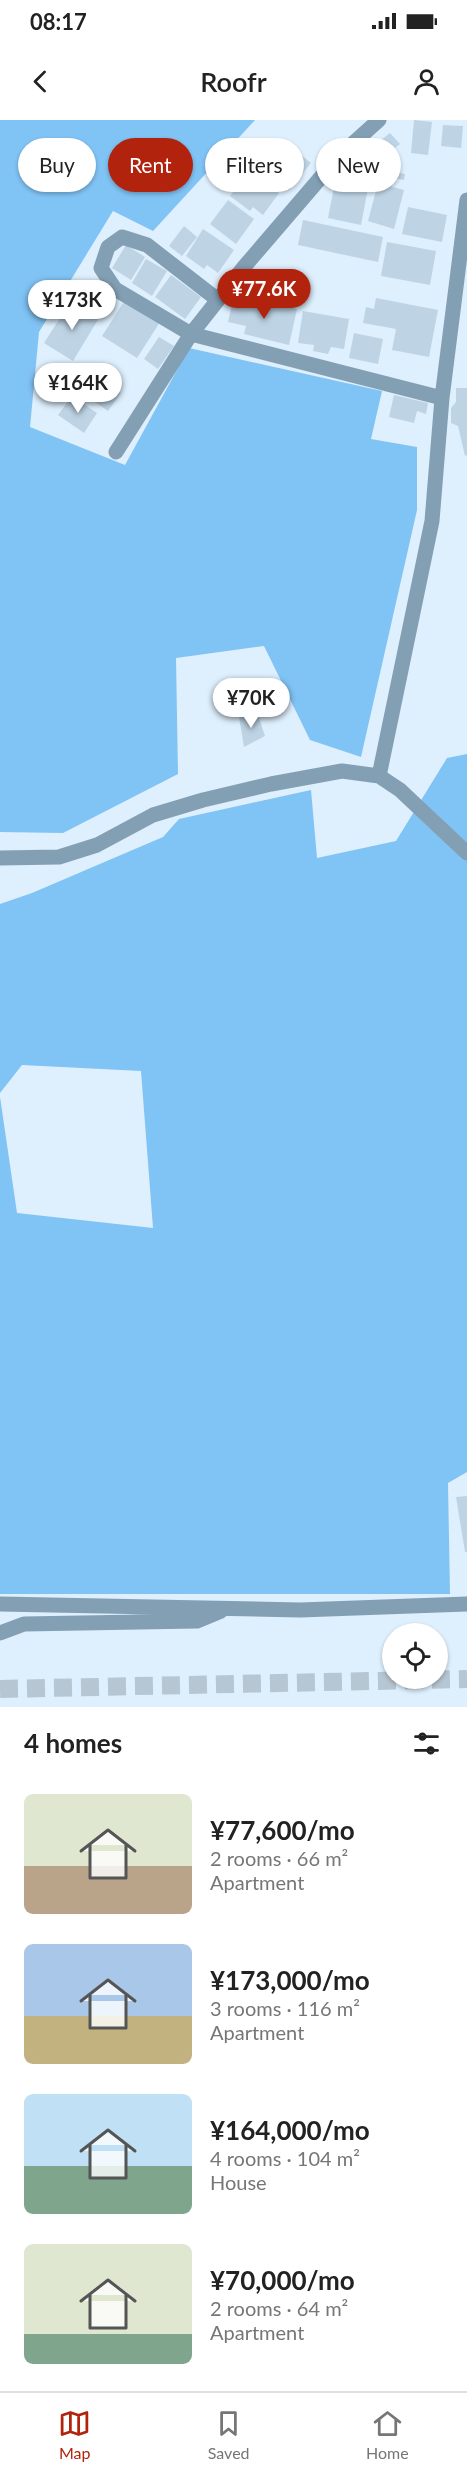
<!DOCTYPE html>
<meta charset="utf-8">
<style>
:root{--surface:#fff;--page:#f6f6f6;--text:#222;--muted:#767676;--line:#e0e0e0;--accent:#b1230c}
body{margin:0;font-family:Lato,sans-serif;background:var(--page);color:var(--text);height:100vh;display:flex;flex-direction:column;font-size:22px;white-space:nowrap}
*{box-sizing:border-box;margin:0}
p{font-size:20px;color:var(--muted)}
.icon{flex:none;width:33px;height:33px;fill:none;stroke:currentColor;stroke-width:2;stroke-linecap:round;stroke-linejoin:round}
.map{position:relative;height:1587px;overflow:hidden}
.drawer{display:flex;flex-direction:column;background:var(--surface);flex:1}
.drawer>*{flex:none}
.banner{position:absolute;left:18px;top:18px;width:432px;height:54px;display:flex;gap:12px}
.fabs{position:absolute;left:382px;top:1503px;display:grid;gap:12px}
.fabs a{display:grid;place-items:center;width:66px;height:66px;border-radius:50%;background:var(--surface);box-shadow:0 2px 4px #0004;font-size:30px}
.price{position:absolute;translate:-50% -51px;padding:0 14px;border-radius:21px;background:#fff;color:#222;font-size:20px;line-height:39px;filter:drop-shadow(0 2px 3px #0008)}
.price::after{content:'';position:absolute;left:50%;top:36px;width:18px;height:14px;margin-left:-9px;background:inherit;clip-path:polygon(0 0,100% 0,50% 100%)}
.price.selected{background:var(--accent);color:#fff}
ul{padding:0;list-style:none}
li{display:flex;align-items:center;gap:18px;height:150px;padding:0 24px}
li span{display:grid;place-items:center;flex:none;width:168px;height:120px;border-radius:9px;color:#555}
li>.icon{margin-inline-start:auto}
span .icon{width:72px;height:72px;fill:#fffc;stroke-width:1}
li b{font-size:26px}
h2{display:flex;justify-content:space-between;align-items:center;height:72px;padding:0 24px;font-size:26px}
.tag{padding:0 21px;border-radius:27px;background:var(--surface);box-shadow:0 2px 4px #0004;font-size:21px;line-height:54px}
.tag.selected{background:var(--accent);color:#fff}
.status{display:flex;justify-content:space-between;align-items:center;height:42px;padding:0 30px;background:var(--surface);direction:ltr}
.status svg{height:16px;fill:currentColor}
header{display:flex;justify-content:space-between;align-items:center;height:78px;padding:0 24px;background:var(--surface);font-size:27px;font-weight:600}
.menu{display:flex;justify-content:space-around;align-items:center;height:84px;border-top:2px solid var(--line);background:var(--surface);font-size:16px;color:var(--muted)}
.menu a{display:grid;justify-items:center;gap:3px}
.menu .selected{color:var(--accent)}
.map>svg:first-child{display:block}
</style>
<div class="status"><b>08:17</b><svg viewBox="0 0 49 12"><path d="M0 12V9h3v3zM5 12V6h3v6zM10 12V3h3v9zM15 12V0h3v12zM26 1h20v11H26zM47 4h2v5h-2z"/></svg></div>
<header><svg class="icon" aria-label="back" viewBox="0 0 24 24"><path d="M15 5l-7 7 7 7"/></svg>Roofr<svg class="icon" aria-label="person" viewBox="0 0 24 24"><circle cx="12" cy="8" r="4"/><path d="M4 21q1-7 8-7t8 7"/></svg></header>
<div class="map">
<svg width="467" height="1587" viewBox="0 0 467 1587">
<rect width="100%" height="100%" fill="#deeffd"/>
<path fill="#80c3f5" d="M0,0H255L153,111L113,91L39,212L30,307L125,345L189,228L382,271L371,319L417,327V390L361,637L310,620L264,526L176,538L178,654L63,713L0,712Z
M467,634V1352L448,1363L450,1474H0V977L17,1093L153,1108L141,951L22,945L0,973V784L32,773L163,717L179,699L311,670L317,738L396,721L447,638Z"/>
<path fill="#bed4e5" d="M414,0L432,2L428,35L411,33Z
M443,5L463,6L461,28L441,26Z
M390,13L400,24L374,44L365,33Z
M281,19L311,43L289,70L259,46Z
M386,41L392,43L393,52L405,54L404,60L377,55L379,47Z
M249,51L279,73L263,95L253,87L250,91L230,76Z
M336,57L369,63L361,105L328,98Z
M378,63L404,70L394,109L368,101Z
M228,80L254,99L236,124L210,104Z
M408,87L447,95L442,122L402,114Z
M303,100L383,117L378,142L298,125Z
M184,106L197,117L182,136L169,126Z
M203,109L234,130L218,153L207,145L204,149L186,136Z
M387,122L436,131L430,165L381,156Z
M126,125L145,137L131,160L112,148Z
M146,139L167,151L152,176L132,163Z
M171,155L201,177L185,199L155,177Z
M244,177L297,189L289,225L244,214L246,206L228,202L233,180L243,182Z
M376,178L438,190L429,237L392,230L396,209L363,203L366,187L374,189Z
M125,180L160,202L137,238L102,216Z
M71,181L99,198L73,241L44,223Z
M303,191L349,199L344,229L331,227L328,234L313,231L314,225L298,223Z
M354,213L383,219L378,244L349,238Z
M159,217L174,226L158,249L144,239Z
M91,253L121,273L108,291L79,271Z
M456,268H467V335L465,336L458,306L451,303V288L456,282Z
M394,275L428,283L426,294L417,291L414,303L389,297Z
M72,276L97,293L84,313L58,295Z
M258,595L265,616L244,627L239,597Z
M467,1376V1432H465L456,1377Z"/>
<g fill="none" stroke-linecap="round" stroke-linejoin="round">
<path stroke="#b6c6d2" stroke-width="18" stroke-dasharray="18 9" stroke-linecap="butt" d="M0,1569L467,1559"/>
<path stroke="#839fb4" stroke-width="15" d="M218,180L147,125L122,117L108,127L101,148L115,169L191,214L442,278
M116,332L191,214L244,147L340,35L379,0
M379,656L432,401L442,278L467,80
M0,1484L300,1490L467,1484
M0,1513L24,1504L197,1501L221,1491"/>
<path stroke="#839fb4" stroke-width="15" d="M0,738L59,737L97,725L153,695L203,680L271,664L342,651L379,656L400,670L467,733"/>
</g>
</svg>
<div class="fabs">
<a><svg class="icon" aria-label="locate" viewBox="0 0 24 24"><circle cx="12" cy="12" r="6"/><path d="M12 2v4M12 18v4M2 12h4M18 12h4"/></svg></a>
</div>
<b class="price selected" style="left:264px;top:200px">¥77.6K</b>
<b class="price" style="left:72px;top:211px">¥173K</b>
<b class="price" style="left:78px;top:294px">¥164K</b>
<b class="price" style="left:251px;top:609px">¥70K</b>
<div class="banner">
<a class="tag">Buy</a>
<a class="tag selected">Rent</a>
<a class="tag">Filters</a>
<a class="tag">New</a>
</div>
</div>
<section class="drawer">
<h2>4 homes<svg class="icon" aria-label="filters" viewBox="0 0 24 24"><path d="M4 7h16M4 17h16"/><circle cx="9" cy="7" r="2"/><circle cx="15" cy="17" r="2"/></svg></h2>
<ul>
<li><span style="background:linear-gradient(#dfe7d0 60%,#b9a48a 0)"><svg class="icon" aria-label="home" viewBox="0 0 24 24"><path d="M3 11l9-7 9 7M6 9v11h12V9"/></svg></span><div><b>¥77,600/mo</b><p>2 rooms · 66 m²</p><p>Apartment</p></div></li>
<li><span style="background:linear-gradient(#a9c7e8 60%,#c2b280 0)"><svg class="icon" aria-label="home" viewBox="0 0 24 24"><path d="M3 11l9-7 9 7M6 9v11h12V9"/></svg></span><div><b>¥173,000/mo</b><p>3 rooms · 116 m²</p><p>Apartment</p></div></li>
<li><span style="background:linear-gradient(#bfe0f5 60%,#7fa58c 0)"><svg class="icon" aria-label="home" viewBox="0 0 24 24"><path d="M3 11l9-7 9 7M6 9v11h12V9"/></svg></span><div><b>¥164,000/mo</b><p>4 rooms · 104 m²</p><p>House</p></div></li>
<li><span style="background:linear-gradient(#dfe7d0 75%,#7fa58c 0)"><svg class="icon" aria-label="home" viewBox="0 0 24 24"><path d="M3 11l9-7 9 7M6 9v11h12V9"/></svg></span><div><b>¥70,000/mo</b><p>2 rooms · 64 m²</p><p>Apartment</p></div></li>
</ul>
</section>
<nav class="menu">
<a class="selected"><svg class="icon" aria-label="map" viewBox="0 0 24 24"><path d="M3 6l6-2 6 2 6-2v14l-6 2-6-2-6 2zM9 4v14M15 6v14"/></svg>Map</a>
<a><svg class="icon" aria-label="saved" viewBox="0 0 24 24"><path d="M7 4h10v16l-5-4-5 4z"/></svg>Saved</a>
<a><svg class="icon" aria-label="home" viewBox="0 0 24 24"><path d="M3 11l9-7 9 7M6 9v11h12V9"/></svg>Home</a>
</nav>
